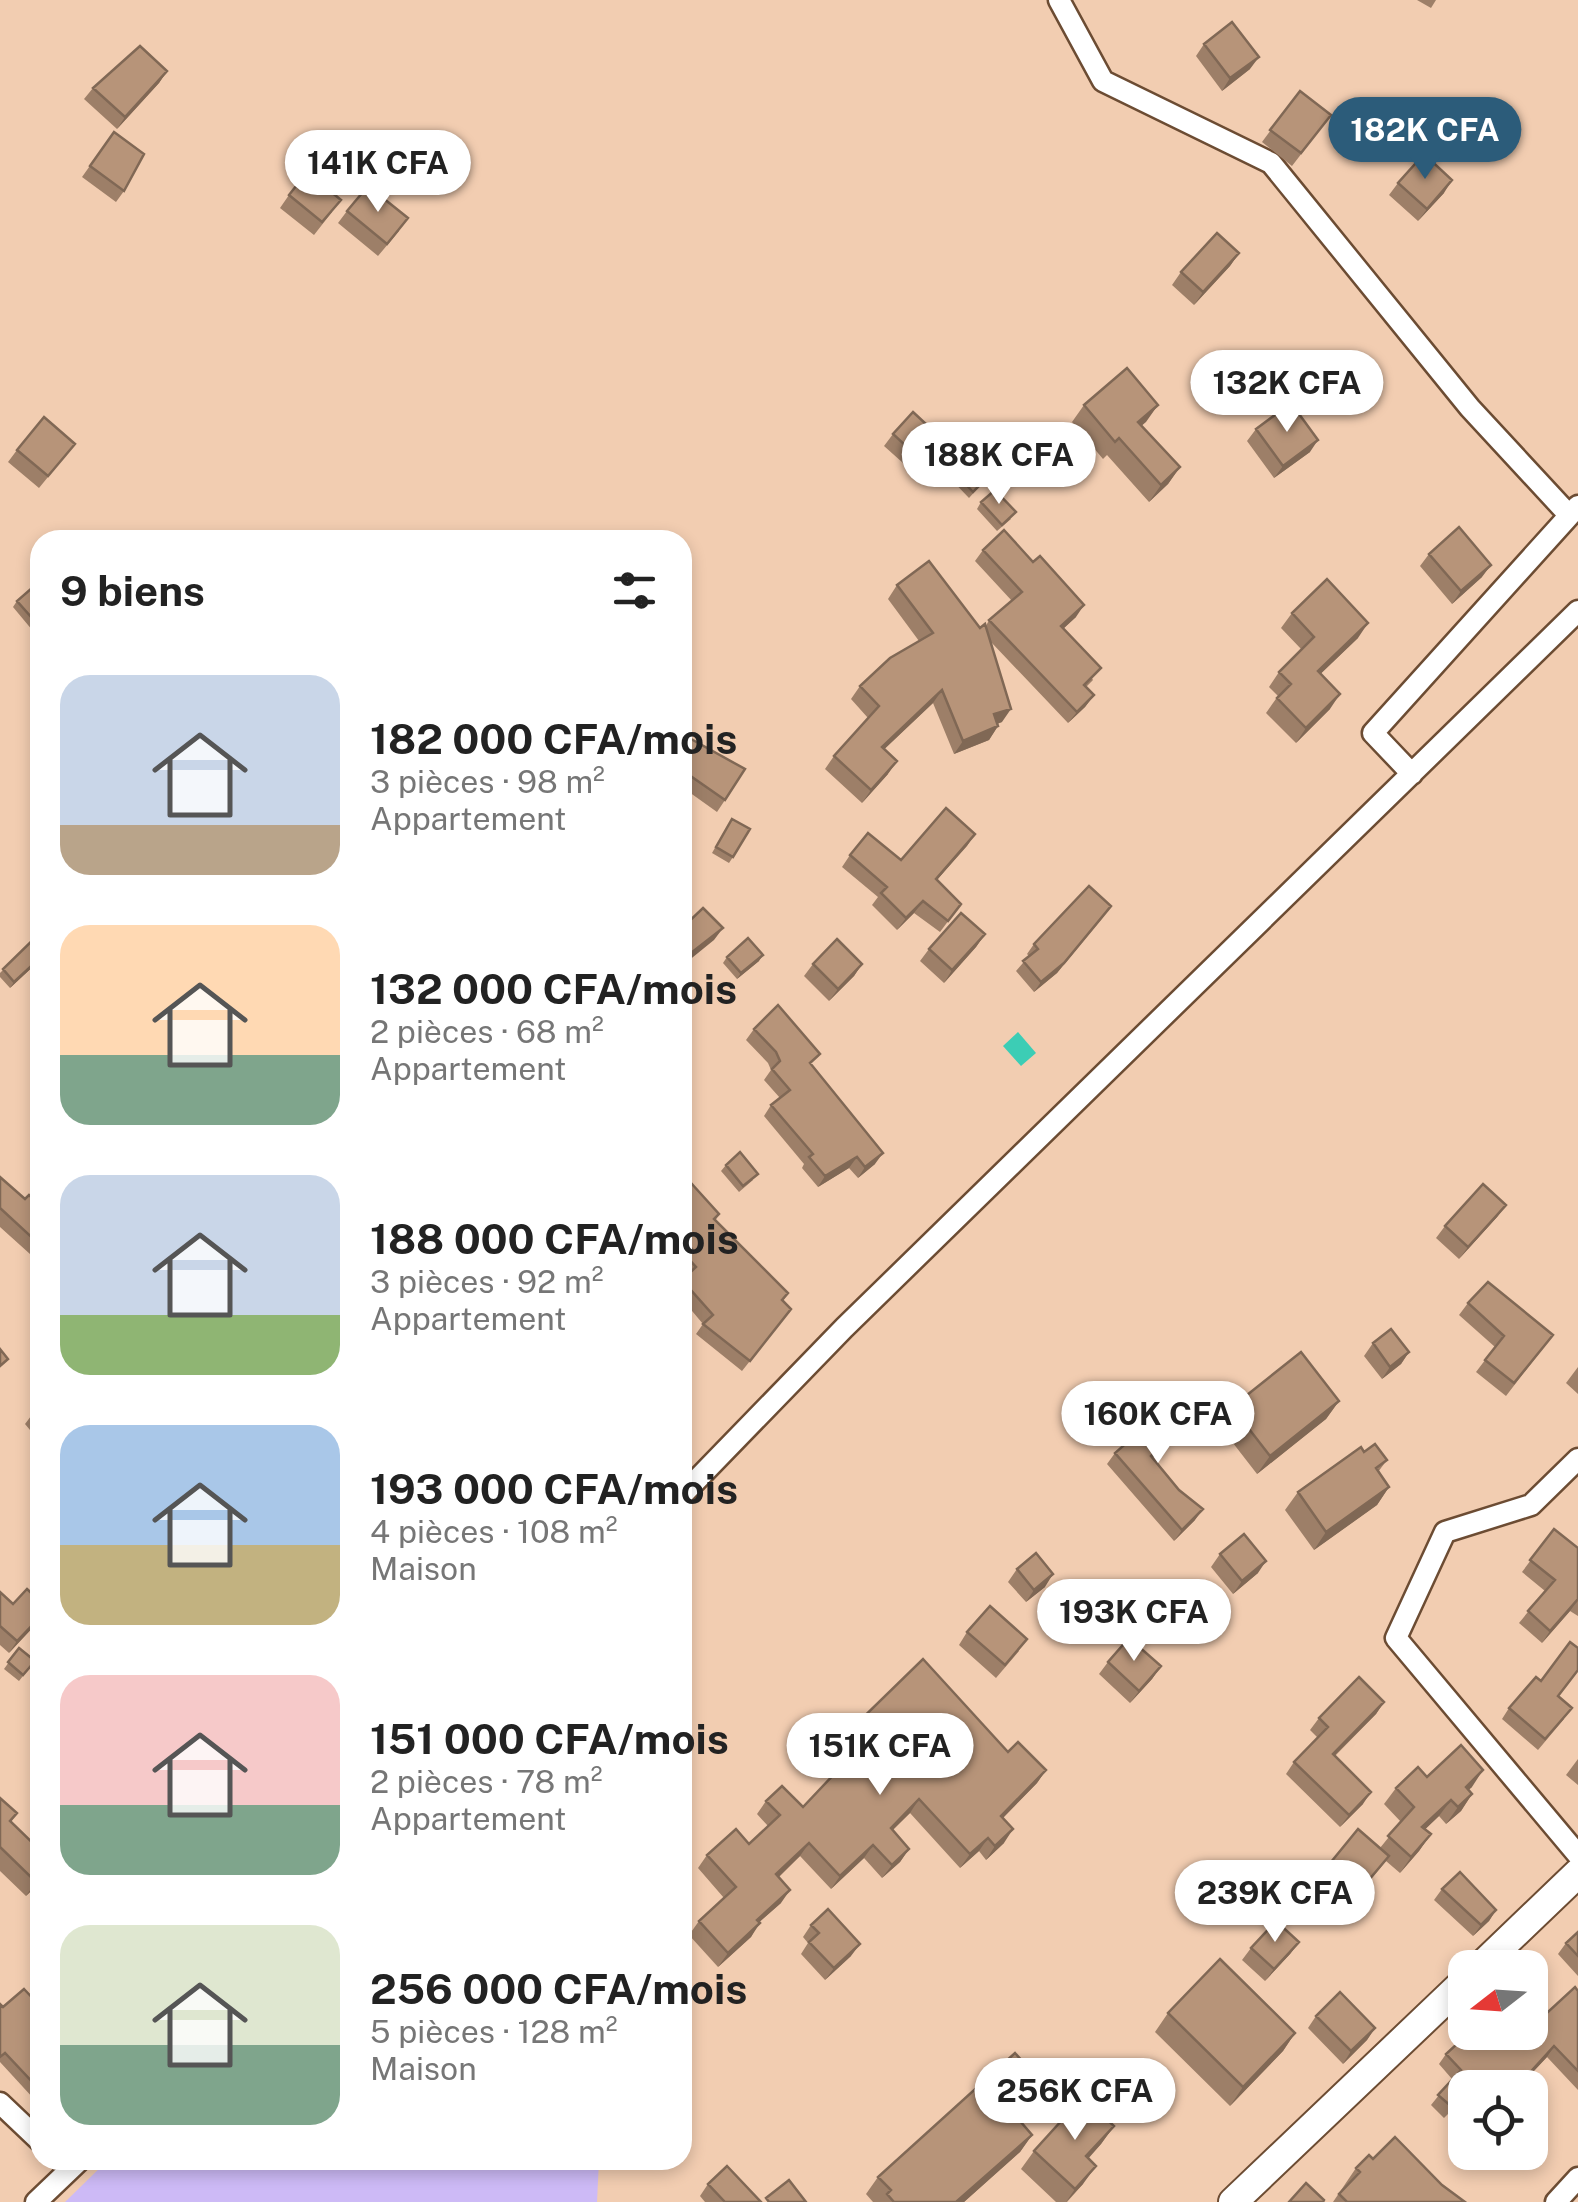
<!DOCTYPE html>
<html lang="fr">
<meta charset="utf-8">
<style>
:root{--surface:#fff;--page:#f2f2f2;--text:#222;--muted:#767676;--accent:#2c5c7a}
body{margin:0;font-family:"Public Sans",sans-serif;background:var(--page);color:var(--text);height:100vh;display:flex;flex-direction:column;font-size:38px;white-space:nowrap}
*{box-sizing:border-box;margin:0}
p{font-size:32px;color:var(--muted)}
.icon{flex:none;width:55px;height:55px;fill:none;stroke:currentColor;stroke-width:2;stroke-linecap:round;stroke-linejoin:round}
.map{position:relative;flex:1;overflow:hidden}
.drawer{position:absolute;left:30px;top:530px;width:662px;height:1640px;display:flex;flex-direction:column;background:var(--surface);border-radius:30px;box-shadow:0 5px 15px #0003}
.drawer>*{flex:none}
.needle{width:65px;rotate:253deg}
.fabs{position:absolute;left:1448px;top:1950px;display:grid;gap:20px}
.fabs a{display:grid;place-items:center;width:100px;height:100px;border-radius:20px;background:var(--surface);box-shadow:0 5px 15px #0003;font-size:50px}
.price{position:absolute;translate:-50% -85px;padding:0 22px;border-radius:35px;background:#fff;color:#222;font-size:32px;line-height:65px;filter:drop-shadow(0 2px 5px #0008)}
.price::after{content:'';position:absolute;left:50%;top:60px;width:30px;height:22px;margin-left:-15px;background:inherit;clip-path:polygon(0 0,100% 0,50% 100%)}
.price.active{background:var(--accent);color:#fff}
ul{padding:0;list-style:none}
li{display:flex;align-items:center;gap:30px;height:250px;padding:0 30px}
li span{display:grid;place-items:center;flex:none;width:280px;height:200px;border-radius:30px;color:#555}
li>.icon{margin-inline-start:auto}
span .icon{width:120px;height:120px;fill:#fffc;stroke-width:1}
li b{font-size:42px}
h2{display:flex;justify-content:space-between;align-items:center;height:120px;padding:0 30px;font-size:42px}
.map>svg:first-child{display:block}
</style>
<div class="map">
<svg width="1578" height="2202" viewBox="0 0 1578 2202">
<rect width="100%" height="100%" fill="#f2cdb1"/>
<path fill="#cdbaf6" d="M108,2160H599L597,2202H65Z"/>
<path fill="#3ccdb5" d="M1018,1032L1036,1053L1021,1066L1003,1046Z"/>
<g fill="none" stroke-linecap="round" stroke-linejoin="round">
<g stroke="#6c4c33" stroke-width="25">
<path id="street" d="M1059,0L1103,81L1271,163L1470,408L1569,515
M1412,774L1373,733L1578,506
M1578,1459L1531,1505L1445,1532L1396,1638L1578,1855
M682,1495L844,1328L1578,611
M0,2103L40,2141
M36,2202L80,2160
M1556,2202L1578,2178"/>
</g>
<g stroke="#6c4c33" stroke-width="32">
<path id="secondary" d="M1479,1968L1578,1873
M1233,2202L1465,1981"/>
</g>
<use href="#street" stroke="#fff" stroke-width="20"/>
<use href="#secondary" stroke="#fff" stroke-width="28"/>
</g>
<path fill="#9d7f68" d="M1417,0H1436L1431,8Z
M1204,44L1250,69L1222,91L1196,56Z
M167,71L159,83L117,129L84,99L93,88Z
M1300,91L1322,127L1292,166L1262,142Z
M114,132L124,191L116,202L82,177Z
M1398,183L1444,193L1418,221L1389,195Z
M289,195L332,212L314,235L280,208Z
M347,211L399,231L378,256L338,223Z
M1239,253L1230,266L1194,305L1172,285L1181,272Z
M1084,405H1158L1141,426L1180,467L1168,484L1149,502L1107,455L1103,459L1072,422Z
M1256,429L1310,452L1274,478L1247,441Z
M893,434L932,449L912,471L884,446Z
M75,444L39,488L8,462L17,450Z
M950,467L987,478L969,498L946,474Z
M981,502L1011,519L997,531L977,509Z
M983,550L1076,617L1063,629L1093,680L1086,687L1094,695L1085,707L1068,723L991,642L1002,722L997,724L998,726L989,740L954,754L933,703L884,749L888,774L862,803L825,769L834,756L868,718L851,699L860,686L919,641L888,599L897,585L980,628L986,626L989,620L1012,601L975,561Z
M1429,554L1482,577L1452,604L1420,566Z
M40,581V635L38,637L13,607L17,601Z
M1292,613L1358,638L1320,674L1330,709L1296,743L1266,713L1278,696L1269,687L1279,672L1302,650L1281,628Z
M682,734L725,800L717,812L682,787Z
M40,787V812L30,801Z
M728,825L733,857L729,863L712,853Z
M975,834L937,880L961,904L940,932L914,913L897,930L872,905L878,897L842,867L850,855L901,860Z
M1104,916L1057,973L1034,992L1016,971L1029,956L1027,954L1034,944Z
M40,933V960L10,988L0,977V973Z
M985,934L976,947L944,983L920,961L929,949Z
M727,957L759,961L737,979L723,963Z
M813,964H862L854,976L829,1001L804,976Z
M754,1029L812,1065L875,1164L858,1178L849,1168L818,1187L802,1168L804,1164L764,1116L771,1105L780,1098L764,1080L771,1070L768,1063L746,1040Z
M726,1165L753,1180L739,1192L721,1171Z
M682,1173L719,1214L715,1221L788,1293L783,1301L791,1309L742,1371L696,1334L703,1324L682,1299V1279L687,1276L682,1270V1261L684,1259L682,1257Z
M0,1177L25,1199L40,1205V1263L0,1227Z
M1506,1205L1497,1217L1459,1259L1436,1238L1445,1226Z
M1468,1303L1553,1335L1506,1396L1476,1372L1495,1347L1459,1315Z
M1373,1343L1409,1352L1401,1364L1382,1379L1364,1356Z
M1578,1367V1394L1566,1383Z
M1339,1401L1326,1419L1257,1474L1219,1425L1232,1407Z
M40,1406V1442L25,1424L34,1412Z
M1144,1422L1182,1424L1174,1435L1152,1458L1195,1520L1174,1541L1107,1464L1115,1453L1137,1434Z
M1364,1452L1387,1460L1378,1472L1389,1487L1377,1505L1314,1550L1285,1510L1298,1492Z
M1554,1529L1578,1548V1616L1570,1611L1542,1643L1519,1623L1545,1591L1522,1572Z
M40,1531V1545L34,1540Z
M1220,1554L1258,1573L1233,1594L1211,1567Z
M1017,1569L1045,1587L1026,1602L1008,1582Z
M0,1592L13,1604L40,1619L9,1653L0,1645Z
M967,1632L1019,1651L996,1678L959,1645Z
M19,1648L35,1661L19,1681L4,1669Z
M1108,1662L1161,1666L1152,1679L1130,1703L1099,1674Z
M1559,1697L1564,1719L1538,1750L1502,1719L1509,1708Z
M1384,1702L1376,1714L1335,1756L1363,1804L1340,1827L1286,1774L1294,1762L1318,1738L1310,1730L1319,1718Z
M844,1736L1008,1752L1046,1770L1037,1783L1003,1818L1004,1843L986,1860L979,1851L960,1868L910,1813L893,1830L909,1849L900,1862L882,1878L864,1858L831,1889L800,1856L779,1877L781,1903L759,1922L751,1937L718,1967L689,1935L699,1921L724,1898L698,1868L707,1855L749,1844L768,1826L757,1814L766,1801L803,1807L846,1762L835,1750Z
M1578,1759V1785L1566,1775Z
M1427,1777L1472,1787L1468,1790L1472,1794L1461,1811L1446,1824L1439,1816L1425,1829L1431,1834L1419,1851L1400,1873L1386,1861L1353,1901L1322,1875L1331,1862L1380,1848L1401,1822L1384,1804L1396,1788Z
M0,1798L17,1813L11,1822L40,1882L26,1896L0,1871Z
M1442,1889L1496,1910L1489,1921L1473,1936L1434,1900Z
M811,1925L851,1956L825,1980L801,1954L808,1943L803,1937Z
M1578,1932V1976L1558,1954L1566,1943Z
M1299,1942L1290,1954L1265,1981L1242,1960L1251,1948Z
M1578,1991V2090L1547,2057L1518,2088H1465V2129L1448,2114L1444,2118L1431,2105L1452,2079L1439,2064L1446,2054L1505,2037L1535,2024Z
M0,2004L3,2007L40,2006V2094L34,2099L0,2062Z
M1168,2013L1295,2033L1283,2051L1230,2106L1155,2032Z
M1316,2016L1375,2028L1367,2040L1343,2064L1308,2028Z
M1020,2091L1005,2104L1032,2135L1020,2152L964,2202H873L866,2194L878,2177Z
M1114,2126L1101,2144L1088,2159L1083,2184L1067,2202H1056L1021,2169L1034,2151Z
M1373,2159L1442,2185L1465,2202H1333L1356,2168Z
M708,2184L761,2202H705L700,2196Z"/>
<path fill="#806855" d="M1259,57L1250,69L1222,91L1230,78Z
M167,71L159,83L117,129L125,117Z
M1452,180L1444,193L1418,221L1427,209Z
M1239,253L1230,266L1194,305L1203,292Z
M1158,405L1146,422L1126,439L1138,422Z
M940,437L932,449L912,471L920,459Z
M1318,440L1310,452L1274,478L1283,466Z
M1180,467L1168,484L1149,502L1161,485Z
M1491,565L1482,577L1452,604L1461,591Z
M1084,605L1076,617L1053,638L1061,626Z
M1368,623L1358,638L1308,686L1318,671Z
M942,690L933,703L873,760L882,747Z
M1340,694L1330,709L1296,743L1306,728Z
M1094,695L1085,707L1068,723L1077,712Z
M1011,709L1002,722L984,728L994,714Z
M998,726L989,740L954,754L963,741Z
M897,761L888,774L862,803L871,790Z
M975,834L967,846L928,890L936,879Z
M923,901L914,913L897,930L906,918Z
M1111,906L1057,973L1034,992L1041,982Z
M723,928L714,940L682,966V960Z
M985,934L976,947L944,983L952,970Z
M763,955L759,961L737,979L741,973Z
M40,958V960L10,988L14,982Z
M862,964L854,976L829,1001L838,989Z
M883,1153L875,1164L858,1178L865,1167Z
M857,1157L849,1168L818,1187L825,1176Z
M1506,1205L1497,1217L1459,1259L1468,1247Z
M1409,1352L1401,1364L1382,1379L1390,1367Z
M1339,1401L1326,1419L1257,1474L1270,1456Z
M1182,1424L1174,1435L1143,1468L1151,1456Z
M1389,1487L1377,1505L1314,1550L1326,1532Z
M1203,1509L1195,1520L1174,1541L1182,1530Z
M1266,1561L1258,1573L1233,1594L1242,1581Z
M1053,1574L1045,1587L1026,1602L1034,1590Z
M1578,1599L1570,1611L1542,1643L1550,1631Z
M40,1617V1620L9,1653L17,1641Z
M1161,1666L1152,1679L1130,1703L1139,1691Z
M1384,1702L1376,1714L1324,1766L1333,1754Z
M1046,1770L1037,1783L992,1829L1001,1816Z
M1483,1770L1472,1787L1454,1803L1466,1787Z
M1371,1792L1363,1804L1340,1827L1349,1815Z
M1472,1794L1461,1811L1446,1824L1458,1807Z
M919,1799L910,1813L881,1841L891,1828Z
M1451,1800L1439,1816L1411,1843L1422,1827Z
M1013,1829L1004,1843L986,1860L995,1846Z
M1431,1834L1419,1851L1400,1873L1411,1857Z
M988,1838L979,1851L960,1868L970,1854Z
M809,1843L800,1856L767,1888L776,1874Z
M873,1845L864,1858L831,1889L840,1876Z
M909,1849L900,1862L882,1878L892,1865Z
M40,1878V1882L26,1896L36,1882Z
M790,1890L781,1903L747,1933L757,1920Z
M1496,1910L1489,1921L1473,1936L1481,1925Z
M760,1923L751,1937L718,1967L728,1953Z
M1299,1942L1290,1954L1265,1981L1274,1969Z
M860,1944L851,1956L825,1980L834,1968Z
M1375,2028L1367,2040L1343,2064L1351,2051Z
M1295,2033L1283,2051L1230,2106L1243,2087Z
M1554,2046L1547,2057L1518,2088H1516Z
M1033,2073L1020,2091L990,2117L1002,2100Z
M1114,2126L1101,2144L1073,2175L1086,2156Z
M1032,2135L1020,2152L964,2202H956Z
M1096,2166L1083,2184L1066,2202L1075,2189Z"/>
<path fill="#b79479" stroke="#806855" stroke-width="2.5" d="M1232,22L1259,57L1230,78L1204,44Z
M140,46L167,71L125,117L93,88Z
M1300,91L1331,115L1301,153L1270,130Z
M114,132L144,154L124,191L90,166Z
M1424,154L1452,180L1427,209L1398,183Z
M307,172L341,200L322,222L289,195Z
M368,186L408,218L387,244L347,211Z
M1217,233L1239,253L1203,292L1181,272Z
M1127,368L1158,405L1138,422L1180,467L1161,485L1119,438L1115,442L1084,405Z
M1291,403L1318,440L1283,466L1256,429Z
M913,412L940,437L920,459L893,434Z
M44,417L75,444L48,476L17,450Z
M964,454L987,478L973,492L950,467Z
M995,490L1016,512L1002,525L981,502Z
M1459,527L1491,565L1461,591L1429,554Z
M1004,530L1033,562L1040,556L1084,605L1061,626L1101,668L1084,685L1094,695L1077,712L989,620L1022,592L983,550Z
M929,561L980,628L985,624L1011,709L994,714L998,726L963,741L942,690L882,747L897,761L871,790L834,756L879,706L860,686L890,658L933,633L897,585Z
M1327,579L1368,623L1318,671L1340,694L1306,728L1277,698L1291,684L1279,672L1314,637L1292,613Z
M40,581V627L17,601Z
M682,734L745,769L725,800L682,770Z
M946,808L975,834L936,879L961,904L948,921L923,901L906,918L881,893L887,887L850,855L868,833L901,860Z
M732,819L750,829L733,857L716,847Z
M1089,886L1111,906L1064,963L1041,982L1023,961L1038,949L1034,944Z
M703,908L723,928L682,960V928Z
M961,913L985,934L952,970L929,949Z
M40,933V958L14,982L3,969Z
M748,938L763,955L741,973L727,957Z
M837,939L862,964L838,989L813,964Z
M778,1005L820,1054L810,1063L883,1153L865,1167L857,1157L825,1176L809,1157L813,1154L771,1105L790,1090L772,1069L780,1061L776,1052L754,1029Z
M740,1152L758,1174L743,1186L726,1165Z
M682,1173L719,1214L714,1219L788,1293L782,1300L791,1309L750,1361L703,1324L713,1315L682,1280L696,1267L686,1256L693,1250L682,1237Z
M0,1177L25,1199L29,1195L40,1205V1245L0,1208Z
M1483,1184L1506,1205L1468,1247L1445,1226Z
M1488,1282L1553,1335L1514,1383L1485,1360L1504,1336L1468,1303Z
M1391,1329L1409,1352L1390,1367L1373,1343Z
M0,1349L8,1359L0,1366Z
M1301,1352L1339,1401L1270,1456L1232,1407Z
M1161,1404L1182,1424L1151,1456L1179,1490L1203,1509L1182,1530L1115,1453L1147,1425L1144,1422Z
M40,1406V1419L34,1412Z
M1375,1444L1387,1460L1376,1468L1389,1487L1326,1532L1298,1492L1361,1447L1364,1452Z
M1554,1529L1578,1548V1599L1550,1631L1528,1611L1555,1580L1530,1560Z
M1244,1534L1266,1561L1242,1581L1220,1554Z
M1036,1553L1053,1574L1034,1590L1017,1569Z
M27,1589L40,1601V1617L17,1641L0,1626V1592L13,1604Z
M990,1606L1027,1639L1005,1665L967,1632Z
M1129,1638L1161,1666L1139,1691L1108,1662Z
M1570,1642L1578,1648V1670L1558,1696L1572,1708L1545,1739L1509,1708L1536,1677L1541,1681Z
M19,1648L35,1661L23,1675L8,1662Z
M923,1659L1008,1752L1018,1742L1046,1770L1001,1816L1013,1829L995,1846L988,1838L970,1854L919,1799L891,1828L909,1849L892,1865L873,1845L840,1876L809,1843L776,1874L790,1890L757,1920L760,1923L728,1953L699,1921L736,1887L707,1855L736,1829L749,1844L780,1815L766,1801L782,1786L803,1807L857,1750L844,1736Z
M1359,1677L1384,1702L1333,1754L1371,1792L1349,1815L1294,1762L1328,1727L1319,1718Z
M1461,1745L1483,1770L1466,1787L1472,1794L1458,1807L1451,1800L1422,1827L1431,1834L1411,1857L1388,1836L1414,1807L1396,1788L1418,1767L1427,1777Z
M0,1798L17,1813L10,1821L40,1850V1878L36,1882L0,1847Z
M1358,1829L1389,1856L1362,1888L1331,1862Z
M1460,1872L1496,1910L1481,1925L1442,1889Z
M682,1881H687V1925H682Z
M828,1909L860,1944L834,1968L809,1942L819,1933L811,1925Z
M1276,1921L1299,1942L1274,1969L1251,1948Z
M1578,1932V1956L1566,1943Z
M1220,1959L1295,2033L1243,2087L1168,2013Z
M1575,1987L1578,1991V2071L1554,2046L1516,2088H1465V2111L1456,2103L1452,2107L1438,2095L1461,2070L1446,2054L1470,2032H1501L1505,2037L1510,2032H1530V2018L1535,2024Z
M24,1989L40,2006V2090L5,2053L0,2057V2004L3,2007Z
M1340,1992L1375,2028L1351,2051L1316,2016Z
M1015,2053L1033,2073L1002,2100L1032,2135L956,2202H894L887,2194L891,2190L878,2177Z
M1083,2097L1114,2126L1086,2156L1096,2166L1075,2189L1034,2151Z
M682,2118H686L682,2139Z
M1395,2137L1442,2185L1465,2202H1347L1339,2194L1360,2172L1356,2168L1369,2155L1373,2159Z
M727,2166L761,2202H725L708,2184Z
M789,2180L806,2202H769L766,2198Z
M1306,2183L1324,2200L1323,2202H1289Z"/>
</svg>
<div class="fabs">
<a><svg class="needle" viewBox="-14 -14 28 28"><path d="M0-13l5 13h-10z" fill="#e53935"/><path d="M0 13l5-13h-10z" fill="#767676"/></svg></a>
<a><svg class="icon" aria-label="locate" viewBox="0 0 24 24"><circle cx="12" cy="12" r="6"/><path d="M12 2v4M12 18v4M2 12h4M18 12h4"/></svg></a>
</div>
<b class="price active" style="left:1425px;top:182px">182K CFA</b>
<b class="price" style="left:378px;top:215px">141K CFA</b>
<b class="price" style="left:1287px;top:435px">132K CFA</b>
<b class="price" style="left:999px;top:507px">188K CFA</b>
<b class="price" style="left:1158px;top:1466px">160K CFA</b>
<b class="price" style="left:1134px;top:1664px">193K CFA</b>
<b class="price" style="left:880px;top:1798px">151K CFA</b>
<b class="price" style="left:1275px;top:1945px">239K CFA</b>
<b class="price" style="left:1075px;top:2143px">256K CFA</b>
<section class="drawer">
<h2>9 biens<svg class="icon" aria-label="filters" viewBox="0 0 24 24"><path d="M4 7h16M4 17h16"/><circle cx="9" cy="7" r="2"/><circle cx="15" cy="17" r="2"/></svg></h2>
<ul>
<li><span style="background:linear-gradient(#c9d6e8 75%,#b9a48a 0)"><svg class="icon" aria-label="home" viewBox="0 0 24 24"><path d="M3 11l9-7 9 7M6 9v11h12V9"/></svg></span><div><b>182 000 CFA/mois</b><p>3 pièces · 98 m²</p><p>Appartement</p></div></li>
<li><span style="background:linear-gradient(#ffd9b3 65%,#7fa58c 0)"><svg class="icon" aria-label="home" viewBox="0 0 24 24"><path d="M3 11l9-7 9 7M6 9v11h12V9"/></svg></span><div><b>132 000 CFA/mois</b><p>2 pièces · 68 m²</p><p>Appartement</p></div></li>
<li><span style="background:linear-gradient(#c9d6e8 70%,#8fb573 0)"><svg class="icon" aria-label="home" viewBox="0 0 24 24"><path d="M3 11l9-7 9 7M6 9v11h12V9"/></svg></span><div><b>188 000 CFA/mois</b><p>3 pièces · 92 m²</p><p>Appartement</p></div></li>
<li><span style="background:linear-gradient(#a9c7e8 60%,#c2b280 0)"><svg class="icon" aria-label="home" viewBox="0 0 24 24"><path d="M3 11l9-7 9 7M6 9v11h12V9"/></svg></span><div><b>193 000 CFA/mois</b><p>4 pièces · 108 m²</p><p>Maison</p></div></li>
<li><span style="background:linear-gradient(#f6c9c9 65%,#7fa58c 0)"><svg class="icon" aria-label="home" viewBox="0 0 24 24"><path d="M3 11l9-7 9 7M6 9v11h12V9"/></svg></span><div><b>151 000 CFA/mois</b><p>2 pièces · 78 m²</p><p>Appartement</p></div></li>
<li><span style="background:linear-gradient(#dfe7d0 60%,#7fa58c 0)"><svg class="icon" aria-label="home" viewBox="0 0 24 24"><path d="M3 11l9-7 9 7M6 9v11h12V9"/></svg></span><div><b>256 000 CFA/mois</b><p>5 pièces · 128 m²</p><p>Maison</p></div></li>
</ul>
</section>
</div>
